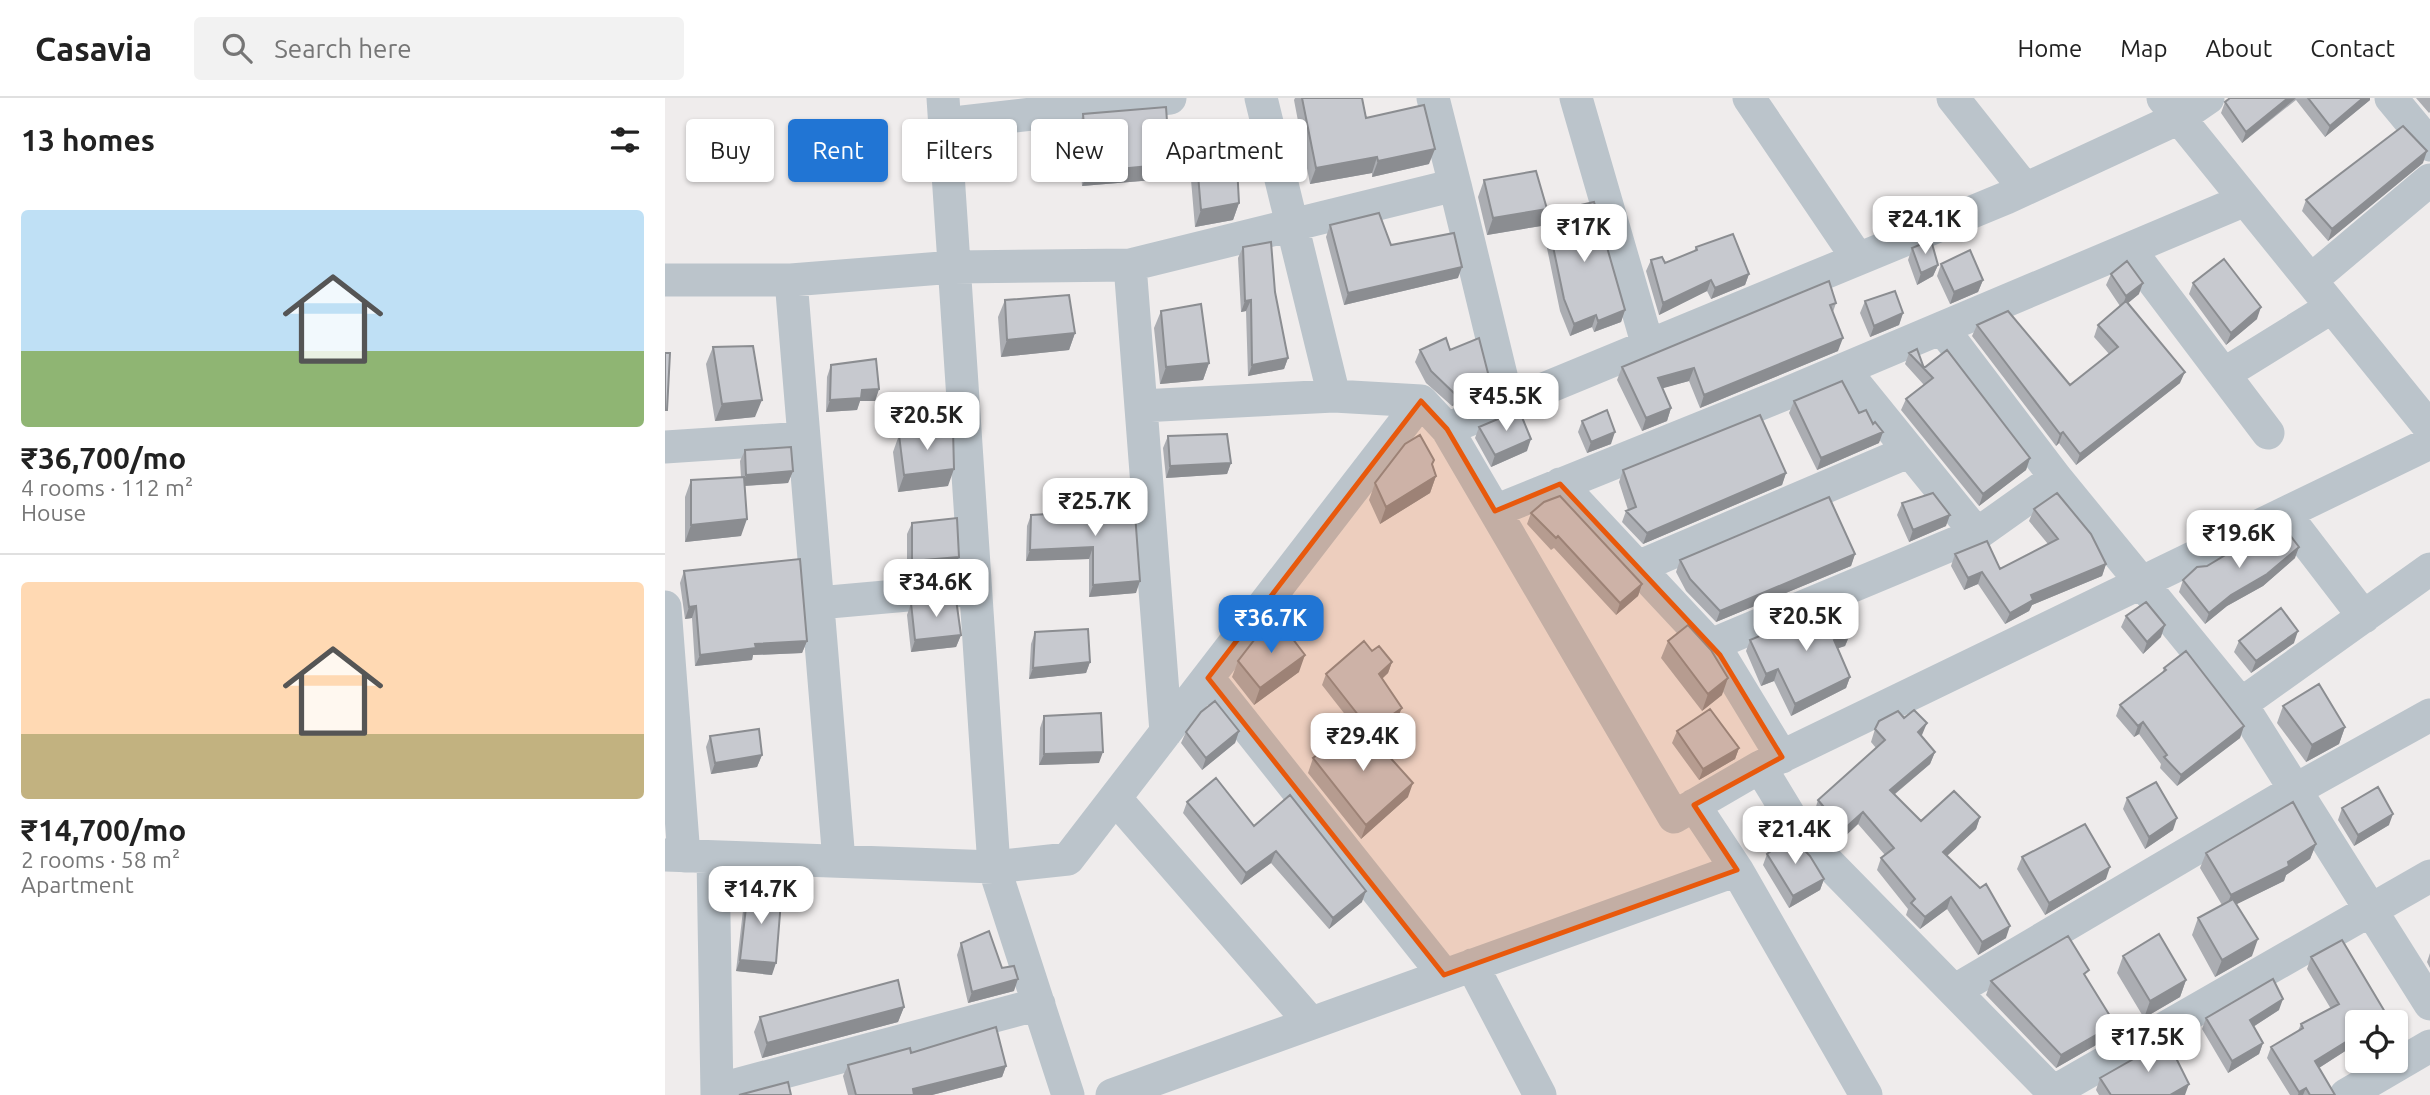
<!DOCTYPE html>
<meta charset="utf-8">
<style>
:root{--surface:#fff;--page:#f2f2f2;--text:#222;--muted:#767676;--line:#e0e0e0;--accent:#2175d4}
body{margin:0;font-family:Ubuntu,sans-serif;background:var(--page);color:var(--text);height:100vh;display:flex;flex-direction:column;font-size:26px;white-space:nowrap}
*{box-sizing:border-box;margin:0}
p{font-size:23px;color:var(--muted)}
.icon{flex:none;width:38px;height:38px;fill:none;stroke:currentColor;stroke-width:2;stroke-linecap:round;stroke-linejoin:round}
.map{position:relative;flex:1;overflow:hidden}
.details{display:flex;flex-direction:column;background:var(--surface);width:665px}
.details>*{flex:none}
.banner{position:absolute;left:21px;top:21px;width:665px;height:63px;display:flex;gap:14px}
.fabs{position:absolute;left:1680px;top:912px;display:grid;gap:14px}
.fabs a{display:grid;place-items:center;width:63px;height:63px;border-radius:7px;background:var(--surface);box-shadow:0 2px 5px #0004;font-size:35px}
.price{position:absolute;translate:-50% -60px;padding:0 16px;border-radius:14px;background:#fff;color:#222;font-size:23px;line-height:46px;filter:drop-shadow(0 2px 4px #0008)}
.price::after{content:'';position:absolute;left:50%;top:42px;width:21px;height:16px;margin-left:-10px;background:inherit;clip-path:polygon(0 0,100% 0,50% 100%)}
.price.on{background:var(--accent);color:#fff}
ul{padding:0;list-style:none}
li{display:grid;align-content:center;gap:14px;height:371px;padding:0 21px}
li+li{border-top:2px solid var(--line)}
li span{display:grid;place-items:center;height:217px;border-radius:7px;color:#555}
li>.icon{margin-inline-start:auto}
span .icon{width:126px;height:126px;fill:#fffc;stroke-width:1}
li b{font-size:30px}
h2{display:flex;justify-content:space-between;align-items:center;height:84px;padding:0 21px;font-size:30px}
.pill{padding:0 24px;border-radius:7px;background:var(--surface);box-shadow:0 2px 5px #0004;font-size:24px;line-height:63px}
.pill.on{background:var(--accent);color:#fff}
header{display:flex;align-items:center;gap:42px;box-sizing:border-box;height:98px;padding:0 35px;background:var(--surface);border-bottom:2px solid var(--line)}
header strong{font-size:33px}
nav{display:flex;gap:38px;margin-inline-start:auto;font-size:24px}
.search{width:490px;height:63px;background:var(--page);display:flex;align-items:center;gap:18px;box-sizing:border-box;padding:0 24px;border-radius:7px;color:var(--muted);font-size:26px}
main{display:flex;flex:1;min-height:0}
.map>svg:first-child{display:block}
</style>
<header>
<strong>Casavia</strong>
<div class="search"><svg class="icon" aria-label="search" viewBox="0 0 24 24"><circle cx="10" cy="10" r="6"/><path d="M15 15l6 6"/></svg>Search here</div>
<nav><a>Home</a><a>Map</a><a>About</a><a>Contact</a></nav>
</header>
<main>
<section class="details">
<h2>13 homes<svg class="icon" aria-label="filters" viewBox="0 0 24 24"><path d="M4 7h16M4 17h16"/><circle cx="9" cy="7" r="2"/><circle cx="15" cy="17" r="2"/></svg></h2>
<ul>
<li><span style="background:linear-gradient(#bfe0f5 65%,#8fb573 0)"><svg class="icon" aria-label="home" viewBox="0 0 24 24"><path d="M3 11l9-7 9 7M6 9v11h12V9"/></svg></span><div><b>₹36,700/mo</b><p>4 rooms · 112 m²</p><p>House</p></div></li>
<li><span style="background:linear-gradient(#ffd9b3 70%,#c2b280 0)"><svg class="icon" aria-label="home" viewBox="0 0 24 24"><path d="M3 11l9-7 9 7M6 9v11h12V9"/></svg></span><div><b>₹14,700/mo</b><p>2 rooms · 58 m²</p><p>Apartment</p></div></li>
</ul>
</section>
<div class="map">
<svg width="1765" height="997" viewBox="0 0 1765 997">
<rect width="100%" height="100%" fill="#efecec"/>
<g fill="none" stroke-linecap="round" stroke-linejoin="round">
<path stroke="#bbc4cb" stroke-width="33" d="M278,0L329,769L403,761L756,303L782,331L1009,719L1095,669
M596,0L669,298L756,303
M768,0L790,87
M911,0L983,248
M1084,0L1193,161
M1288,0L1360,91
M1498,0L1765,330
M1726,0L1765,47
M280,26L505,0
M1464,151L1603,335
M465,167L501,634
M0,182H126L289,169L465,167L790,87L843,306
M126,182L174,763
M1646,182L1765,82
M1277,230L1391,380L1576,606
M1559,276L1667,209
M476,308L669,298
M782,331L1341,100L1514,20L1543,0
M0,349L139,340
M895,386L1055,557L1117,659
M830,413L1120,296L1580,102
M1620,416L1699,519
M1312,436L1391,380
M973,469L1245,353
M1765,471L1576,606L1765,906
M153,505L310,491
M0,509L19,758
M1046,547L1312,436L1179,272
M543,580L779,877
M450,700L646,925
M0,757L329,769L403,997
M48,759L52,997
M1072,772L1201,997
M807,867L875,997
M1289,893L1630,692L1765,617
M52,992L374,906
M1388,994L1765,778
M447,997L1072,772L1029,707
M1391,997L1137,738L1095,669L1765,345
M1681,997L1765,948"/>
</g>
<path fill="#abadb2" d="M630,0H697L701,20L764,66L707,79V75L645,86L629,2Z
M1565,0H1705V2L1660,39L1631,2L1577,45L1556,15L1560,4Z
M1751,0H1765V14L1764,15Z
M418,16L505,66L500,81L417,88L413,30Z
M531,53L574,105L568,122L530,129L525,70Z
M1758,65L1663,143L1637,113L1641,102Z
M819,82L876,128L822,137L813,99Z
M881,115L960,212L956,224L929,234L927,229L905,238L895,213L877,126Z
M665,127L726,147L793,180L679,207L661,139Z
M578,149L610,194L623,260L619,271L583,278L581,213L576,214L573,160Z
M1031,149L1084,176L1080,187L1046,201L1042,193L994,217L981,173L986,162L1000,165L1029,153Z
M1247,150L1273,167L1268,178L1252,187L1243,162Z
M1276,166L1318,182L1313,194L1285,206L1272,178Z
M1446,176L1474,196L1463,205L1515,285L1411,367L1394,345L1391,348L1307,238L1312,227L1405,287L1444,256L1429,239L1433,227L1455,208L1441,187Z
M1528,185L1592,221L1561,247L1524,196Z
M340,202L410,235L404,252L336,259L333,219Z
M1200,203L1238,215L1234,227L1205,239L1195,215Z
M1171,205L1168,214L1173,253L1035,310L1024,283L997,290L1006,310L1002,323L977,333L952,282L957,269Z
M496,213L544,265L538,282L495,286L489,230Z
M48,249L90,319L50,323L41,266Z
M755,252H785L820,294L787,308L761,285L750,264Z
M1244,255L1259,270L1365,360L1361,372L1314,408L1236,312L1241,301L1259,287L1240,266Z
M166,267L214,291L210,303H195L192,312L161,314L162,279Z
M1129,303L1194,315L1214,345L1152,372L1124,315Z
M917,323L946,346L922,355L913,334Z
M814,329L862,353L826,369L810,340Z
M234,337L283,388L233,394L228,354Z
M503,338L566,365L562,376L501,380L498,350Z
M80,352L128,373L123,385L80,388L76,438L20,444V399L26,382L76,379L75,363Z
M769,362L767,368L771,378L765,395L715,426L704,402L710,385Z
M958,372L1121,375L1117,387L978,446L957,424L961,413L963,412L954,384Z
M1237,405L1281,428L1244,444L1232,417Z
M419,406L471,495L424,499V461L361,463L362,428L366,417L416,414Z
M1369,411L1441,466L1437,478L1367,507L1364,513L1340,526L1313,486L1299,492L1286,468L1290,456L1335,471L1383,446L1364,423Z
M866,415L977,486L973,498L951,517L889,450L886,452L862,426Z
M247,425L290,470L242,475V436Z
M1190,456L1186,468L1051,524L1021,493L1011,474L1015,462Z
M1578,458L1630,460L1598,488L1562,508L1540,526L1514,494L1518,482L1542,468Z
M19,473L142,543L137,555L88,557L87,562L30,568L27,520L20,521L15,485Z
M246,505L296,537L291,549L246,554L242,517Z
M1461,518L1496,539L1478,556L1456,529Z
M370,534L425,564L421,575L364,581L366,546Z
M1185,536L1180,548L1173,550L1185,579L1181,590L1126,618L1109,583L1096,588L1081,553L1085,542Z
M1003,543L1057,597L1037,613L996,560Z
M1574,543L1629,545L1586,575L1569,554Z
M707,553L727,564L723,575L717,581L732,621L707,640L743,699L696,741L643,675L648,660L689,628L657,587L661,576Z
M573,563L634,574L589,607L567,579Z
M1499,570L1579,628L1575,640L1512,688L1495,670L1496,666L1474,636L1469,639L1451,618L1455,607L1497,576Z
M1618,608L1680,629L1674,646L1641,664L1612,625Z
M379,618L434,665L374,667L375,630Z
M1239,620L1257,637L1256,638L1270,654L1265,666L1229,697L1256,723L1315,719L1311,731L1282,758L1341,840L1313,857L1282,811L1255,831L1241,817L1243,811L1212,772L1216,760L1220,757L1193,726L1174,744L1149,715L1153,702L1211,650L1206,644L1210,631Z
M574,633L570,645L537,672L516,645L521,634Z
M1012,633L1074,650L1070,661L1034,682L1007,645Z
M45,638L97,657L92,669L46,676L41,649Z
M1462,700L1508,732L1480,751L1458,711Z
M522,704L589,728L697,804L664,831L606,765L576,787L518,715Z
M1677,710L1724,727L1689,748L1673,722Z
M1651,746L1645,761L1621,777L1619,783L1571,806L1587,858L1550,879L1527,837L1533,820L1557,807L1535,770L1541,755Z
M1102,756L1159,781L1155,792L1124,810L1098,767Z
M1357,759L1441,781L1380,817L1352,771Z
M84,783L107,877L71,873L80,795Z
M296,845L337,870L349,893L303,905L292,857Z
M1765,855V870L1762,864Z
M1458,858L1521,882L1515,899L1479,920L1452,875Z
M1646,859L1692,924V955L1688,948L1654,970L1670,997H1625L1602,960L1606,949L1633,933L1636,926L1666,911L1642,871Z
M1421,880L1445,939L1391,970L1321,897L1326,883Z
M239,909L233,924L97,960L89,934L95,919Z
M1614,912L1588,929L1598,945L1594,956L1563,975L1537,931L1541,920Z
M246,955L341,968L337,979L267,997H183L178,978L183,967Z
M1435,980L1520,997H1434L1431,992Z"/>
<path fill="#8b8d91" d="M1623,0H1631L1577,45L1581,34Z
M1698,0H1705V2L1660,39L1665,28Z
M770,51L764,66L707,79L713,63Z
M1762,53L1758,65L1663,143L1667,131Z
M712,59L707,75L645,86L651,70Z
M505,66L500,81L417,88L423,74Z
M574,105L568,122L530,129L536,112Z
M882,111L876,128L822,137L828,120Z
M1273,167L1268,178L1252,187L1256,175Z
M797,169L793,180L679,207L683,195Z
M1084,176L1080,187L1046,201L1050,190Z
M1046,182L1042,193L994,217L998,205Z
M1318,182L1313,194L1285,206L1289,194Z
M1478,185L1474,196L1457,210L1461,198Z
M586,202L581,213L576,214L580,203Z
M1596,209L1592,221L1561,247L1566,235Z
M960,212L956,224L929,234L933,223Z
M1238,215L1234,227L1205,239L1209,228Z
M931,217L927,229L905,238L909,226Z
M410,235L404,252L336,259L342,242Z
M1178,240L1173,253L1035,310L1039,297Z
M623,260L619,271L583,278L587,267Z
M544,265L538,282L495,286L501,269Z
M1029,270L1024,283L988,293L993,280Z
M1520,274L1515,285L1411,367L1415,356Z
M825,283L820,294L787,308L791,297Z
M214,291L210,303H195L192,312L161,314L165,302L197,292Z
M97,302L90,319L50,323L57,306Z
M1006,310L1002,323L977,333L981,320Z
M950,334L946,346L922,355L926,344Z
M1218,334L1214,345L1152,372L1156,360Z
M1398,334L1394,345L1391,348L1395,336Z
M866,341L862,353L826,369L830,357Z
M1365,360L1361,372L1314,408L1318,396Z
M566,365L562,376L501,380L505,368Z
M289,371L283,388L233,394L239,377Z
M128,373L123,385L77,388L81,377Z
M1121,375L1117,387L978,446L982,435Z
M771,378L765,395L715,426L721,409Z
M1285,417L1281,428L1244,444L1248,432Z
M82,421L76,438L20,444L26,427Z
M428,449L424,461L361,463L365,452Z
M1634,449L1630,460L1598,488L1562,508L1540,526L1544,515L1566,497Z
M1190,456L1186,468L1051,524L1055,513Z
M294,459L290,470L242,475L247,463Z
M1441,466L1437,478L1367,507L1364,513L1340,526L1345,515L1366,497Z
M1317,474L1313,486L1299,492L1303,480Z
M475,483L471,495L424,499L428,487Z
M977,486L973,498L951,517L955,505Z
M31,508L27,520L20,521L24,509Z
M1500,527L1496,539L1478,556L1482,544Z
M1633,533L1629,545L1586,575L1591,563Z
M1185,536L1180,548L1165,553L1169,542Z
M296,537L291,549L246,554L250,542Z
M142,543L137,555L88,557L87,562L30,568L35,557L90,546Z
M640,557L634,574L589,607L595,590Z
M425,564L421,575L364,581L368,570Z
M727,564L723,575L710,587L714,576Z
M1113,571L1109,583L1096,588L1101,576Z
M1185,579L1181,590L1126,618L1130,606Z
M1063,580L1057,597L1037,613L1043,596Z
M737,610L732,621L701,644L705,632Z
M1478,624L1474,636L1469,639L1473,628Z
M1262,625L1257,637L1249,647L1253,634Z
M1579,628L1575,640L1512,688L1516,677Z
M1680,629L1674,646L1641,664L1647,647Z
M574,633L570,645L537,672L541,660Z
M1074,650L1070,661L1034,682L1038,671Z
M438,654L434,665L374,667L379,656Z
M1270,654L1265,666L1220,704L1225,692Z
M97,657L92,669L46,676L50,665Z
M748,685L743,699L696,741L701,727Z
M1198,714L1193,726L1174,744L1178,732Z
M1728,716L1724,727L1689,748L1693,737Z
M1315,719L1311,731L1273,766L1278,754Z
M1512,720L1508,732L1480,751L1484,739Z
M1651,746L1645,761L1621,777L1619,783L1560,812L1566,797L1623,764Z
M611,753L606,765L576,787L581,775Z
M1445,769L1441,781L1380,817L1384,805Z
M1159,781L1155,792L1124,810L1128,798Z
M701,793L697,804L664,831L668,820Z
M1286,799L1282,811L1255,831L1260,819Z
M1345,828L1341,840L1313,857L1317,844Z
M1593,841L1587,858L1550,879L1557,862Z
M75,862L111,865L107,877L71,873Z
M353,881L349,893L303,905L307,894Z
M1521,882L1515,899L1479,920L1485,903Z
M1618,901L1614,912L1580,934L1585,922Z
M239,909L233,924L97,960L102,945Z
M1450,926L1445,939L1391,970L1396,957Z
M1692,937L1688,948L1646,975L1650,963Z
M1598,945L1594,956L1563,975L1567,963Z
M341,968L337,979L267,997H245L248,991Z
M1524,986L1520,997H1505Z
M1641,990L1638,997H1633L1634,994Z"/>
<path fill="#c7c9cf" stroke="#8b8d91" stroke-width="2" d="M637,0H697L701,20L759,7L770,51L713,63L712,59L651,70Z
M1565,0H1623L1581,34L1560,4Z
M1643,0H1698L1665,28Z
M501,9L505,66L423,74L418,16Z
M1738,28L1762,53L1667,131L1641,102Z
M571,49L574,105L536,112L531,53Z
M871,73L882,111L828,120L819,82Z
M929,104L960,212L933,223L931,217L909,226L899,201L881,115Z
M714,115L726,147L789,135L797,169L683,195L665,127Z
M1068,136L1084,176L1050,190L1046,182L998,205L986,162L997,159L1000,165L1032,152L1031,149Z
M1266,142L1273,167L1256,175L1247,150Z
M606,144L610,194L623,260L587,267L586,202L580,203L578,149Z
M1305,152L1318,182L1289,194L1276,166Z
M1559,161L1596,209L1566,235L1528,185Z
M1462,163L1478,185L1461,198L1446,176Z
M1164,183L1171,205L1165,207L1178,240L1039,297L1029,270L993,280L1006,310L981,320L957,269Z
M1230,193L1238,215L1209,228L1200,203Z
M404,197L410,235L342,242L340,202Z
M1461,203L1520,274L1415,356L1398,334L1395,336L1312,227L1343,213L1405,287L1453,249L1433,227Z
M536,206L544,265L501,269L496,213Z
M781,240L785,252L814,240L825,283L791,297L766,273L755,252Z
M88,248L97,302L57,306L48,249Z
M1252,251L1259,270L1282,252L1365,360L1318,396L1241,301L1268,280L1244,255Z
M0,255H5L2,312H0Z
M211,261L214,291L197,292L196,300L165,302L166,267Z
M1177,283L1194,315L1201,312L1208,326L1210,324L1218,334L1156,360L1129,303Z
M854,312L866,341L830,357L814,329Z
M942,312L950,334L926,344L917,323Z
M1095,317L1121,375L982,435L961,413L971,409L958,372Z
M288,331L289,371L239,377L234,337Z
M562,336L566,365L505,368L503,338Z
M755,337L769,362L767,366L771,378L721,409L710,385L740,346Z
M126,349L128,373L81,377L80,352Z
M79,379L82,421L26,427V382Z
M1268,395L1285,417L1248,432L1237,405Z
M1392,395L1426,436L1441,466L1366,497L1368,502L1345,515L1317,474L1303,480L1290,456L1322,443L1335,471L1393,441L1369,411Z
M895,398L977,486L955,505L893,438L891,440L866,415L879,404Z
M1164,399L1190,456L1055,513L1025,481L1015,462Z
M469,402L475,483L428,487V449L365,452L366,417L420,414L419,406Z
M292,420L294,459L247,463V425Z
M1618,428L1634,449L1602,476L1566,497L1544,515L1518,482L1532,469L1542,468L1572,450L1578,458Z
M135,461L142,543L90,546L91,550L35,557L31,508L24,509L19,473Z
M291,501L296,537L250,542L246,505Z
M1481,504L1500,527L1482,544L1461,518Z
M1174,505L1185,536L1169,542L1185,579L1130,606L1113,571L1101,576L1085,542Z
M1616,510L1633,533L1591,563L1574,543Z
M614,523L640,557L595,590L573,563L590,541Z
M1023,527L1046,552L1063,580L1043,596L1003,543Z
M423,531L425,564L368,570L370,534Z
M699,543L707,553L714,548L727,564L714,576L737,610L705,632L661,576Z
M1521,553L1579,628L1516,677L1499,659L1502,657L1478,624L1473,628L1455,607L1501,572L1499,570Z
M1654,586L1680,629L1647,647L1618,608Z
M550,603L574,633L541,660L521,634L536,614Z
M1045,611L1074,650L1038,671L1012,633Z
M1249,612L1262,625L1253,634L1270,654L1225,692L1256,723L1289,693L1315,719L1278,754L1315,790L1321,786L1345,828L1317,844L1286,799L1260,819L1246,805L1250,801L1216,760L1229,750L1198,714L1178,732L1153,702L1220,642L1210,631L1214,623L1233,613L1239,620Z
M436,615L438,654L379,656V618Z
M694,625L748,685L701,727L648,660Z
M94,631L97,657L50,665L45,638Z
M551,680L589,728L625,697L701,793L668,820L611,753L581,775L522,704Z
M1491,684L1512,720L1484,739L1462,700Z
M1713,689L1728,716L1693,737L1677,710Z
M1628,704L1651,746L1623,764L1624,768L1566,797L1541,755Z
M1420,726L1445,769L1384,805L1357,759Z
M1126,738L1145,758L1159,781L1128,798L1102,756Z
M84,783L116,803L111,865L75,862Z
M1568,801L1593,841L1557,862L1533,820Z
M324,833L337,870L349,868L353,881L307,894L296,845Z
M1494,836L1521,882L1485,903L1458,858Z
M1403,838L1424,872L1419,876L1450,926L1396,957L1326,883Z
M1677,842L1726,924H1692V937L1650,963L1670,997H1645L1641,990L1634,994L1606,949L1638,930L1636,926L1674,906L1646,859Z
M1608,881L1618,901L1585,922L1598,945L1567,963L1541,920Z
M233,882L239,909L102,945L95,919Z
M331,929L341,968L248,991L249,997H191L183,967L245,950L246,955Z
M1502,942L1524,986L1505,997H1446L1435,980Z
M123,984L126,997H74Z"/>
<path fill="#e8590c" fill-opacity="0.2" stroke="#e8590c" stroke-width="5" stroke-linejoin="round" d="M756,303L782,331L830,413L895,386L1055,557L1117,659L1029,707L1072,772L779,877L543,580Z"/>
</svg>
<div class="fabs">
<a><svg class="icon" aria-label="locate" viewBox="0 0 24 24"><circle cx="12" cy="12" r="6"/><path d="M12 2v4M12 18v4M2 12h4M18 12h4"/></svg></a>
</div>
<b class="price" style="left:1260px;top:158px">₹24.1K</b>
<b class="price" style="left:919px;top:166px">₹17K</b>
<b class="price" style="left:841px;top:335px">₹45.5K</b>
<b class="price" style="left:262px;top:354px">₹20.5K</b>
<b class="price" style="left:430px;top:440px">₹25.7K</b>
<b class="price" style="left:1574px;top:472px">₹19.6K</b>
<b class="price" style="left:271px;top:521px">₹34.6K</b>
<b class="price" style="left:1141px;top:555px">₹20.5K</b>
<b class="price on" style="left:606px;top:557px">₹36.7K</b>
<b class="price" style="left:698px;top:675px">₹29.4K</b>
<b class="price" style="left:1130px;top:768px">₹21.4K</b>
<b class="price" style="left:96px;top:828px">₹14.7K</b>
<b class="price" style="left:1483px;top:976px">₹17.5K</b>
<div class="banner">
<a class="pill">Buy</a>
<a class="pill on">Rent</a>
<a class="pill">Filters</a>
<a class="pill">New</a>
<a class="pill">Apartment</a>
</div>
</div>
</main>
